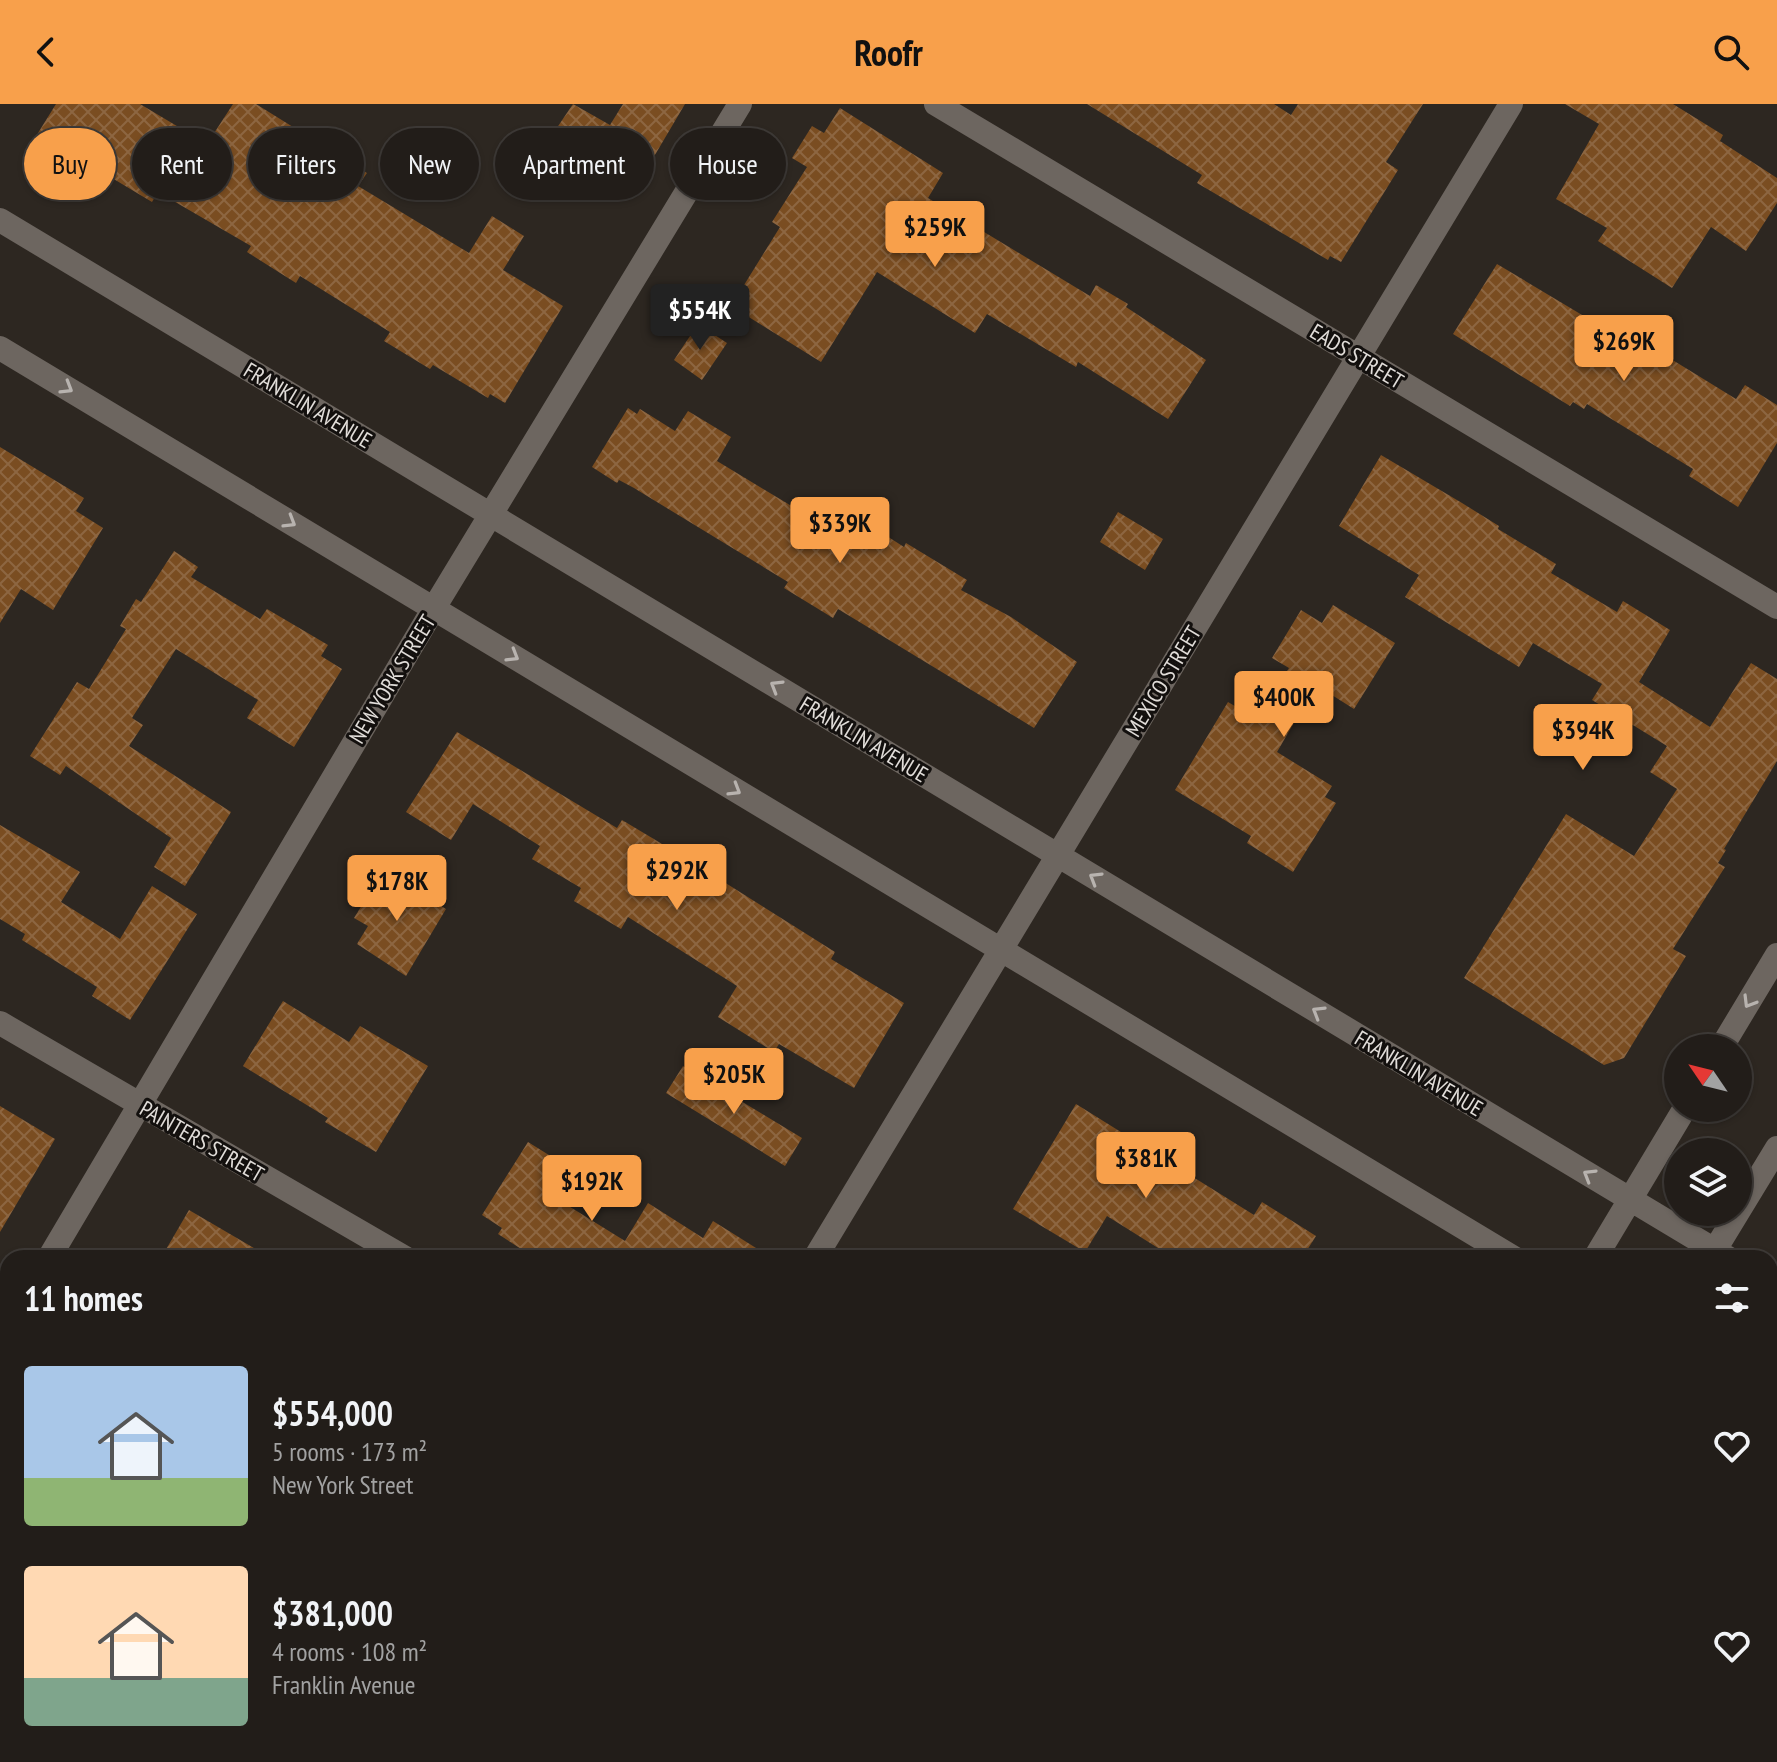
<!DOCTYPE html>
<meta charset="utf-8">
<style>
:root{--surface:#221d19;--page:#2e2a26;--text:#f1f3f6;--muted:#a2a2a2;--line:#3f3b38;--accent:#f8a04b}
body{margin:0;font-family:"PT Sans Narrow",sans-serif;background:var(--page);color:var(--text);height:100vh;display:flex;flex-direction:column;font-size:30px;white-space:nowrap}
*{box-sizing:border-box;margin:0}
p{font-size:26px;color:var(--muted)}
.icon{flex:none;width:44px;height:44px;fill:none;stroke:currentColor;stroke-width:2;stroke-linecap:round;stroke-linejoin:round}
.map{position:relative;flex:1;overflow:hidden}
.sheet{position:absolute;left:0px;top:1146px;width:1778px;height:512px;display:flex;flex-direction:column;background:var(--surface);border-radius:24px 24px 0 0;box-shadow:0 2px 6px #0004,0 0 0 2px var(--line)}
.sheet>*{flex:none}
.hud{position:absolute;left:24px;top:24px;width:800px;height:72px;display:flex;gap:16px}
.needle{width:52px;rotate:305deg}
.buttons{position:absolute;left:1664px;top:930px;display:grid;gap:16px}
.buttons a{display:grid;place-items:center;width:88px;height:88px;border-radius:50%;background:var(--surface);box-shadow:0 2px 6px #0004,0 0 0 2px var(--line);font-size:40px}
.price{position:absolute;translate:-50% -68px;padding:0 18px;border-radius:8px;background:var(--accent);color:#111;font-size:26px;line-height:52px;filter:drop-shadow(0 2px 4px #0008)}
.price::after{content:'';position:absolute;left:50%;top:48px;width:24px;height:18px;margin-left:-12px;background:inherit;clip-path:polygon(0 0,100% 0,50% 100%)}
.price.active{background:#222;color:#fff}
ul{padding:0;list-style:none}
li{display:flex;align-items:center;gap:24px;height:200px;padding:0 24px}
li span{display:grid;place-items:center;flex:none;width:224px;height:160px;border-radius:8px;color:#555}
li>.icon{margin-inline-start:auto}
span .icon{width:96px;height:96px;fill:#fffc;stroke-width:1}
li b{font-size:34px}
h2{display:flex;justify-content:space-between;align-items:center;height:96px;padding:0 24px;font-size:34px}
.chip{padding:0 28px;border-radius:36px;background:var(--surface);box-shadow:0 2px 6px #0004,0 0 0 2px var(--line);font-size:28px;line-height:72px}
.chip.active{background:var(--accent);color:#111}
header{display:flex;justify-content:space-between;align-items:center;height:104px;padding:0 24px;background:var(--accent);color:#111;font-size:36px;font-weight:800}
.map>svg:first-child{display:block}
</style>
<header><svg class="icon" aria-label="back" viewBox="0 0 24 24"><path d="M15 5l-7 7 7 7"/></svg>Roofr<svg class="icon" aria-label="search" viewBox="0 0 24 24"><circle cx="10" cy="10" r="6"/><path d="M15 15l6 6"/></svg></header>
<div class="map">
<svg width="1777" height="1658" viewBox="0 0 1777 1658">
<defs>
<pattern id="building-cross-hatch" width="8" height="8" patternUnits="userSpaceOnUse" patternTransform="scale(2)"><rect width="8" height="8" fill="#7a4d21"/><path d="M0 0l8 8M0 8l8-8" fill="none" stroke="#8d6641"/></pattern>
</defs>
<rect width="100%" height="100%" fill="#2d2721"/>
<path fill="url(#building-cross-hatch)" d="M56,0H140L207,40L233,0H256L367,69L358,82L469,149L492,112L524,132L503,166L563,202L505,299L490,290L488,294L433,261L430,265L384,237L390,228L300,172L296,179L247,148L251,142L158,88L152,98L47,35L38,29Z
M573,0L610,21L623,0H685L649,61L632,51L614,81L548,37Z
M1087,0H1274L1291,11L1298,0H1423L1386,58L1398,66L1341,158L1330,152L1328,156L1197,79L1202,71Z
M1565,0H1673L1723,31L1720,37L1777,74V99L1746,147L1711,123L1672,184L1598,137L1607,124L1556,95L1599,20Z
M840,4L943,69L928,94L1090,192L1096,181L1128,200L1126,203L1206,256L1168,315L1078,258L1076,263L987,210L975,229L877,168L821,258L731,202L780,123L772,118L807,63L792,54L812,22L824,29Z
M1497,160L1654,254L1658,247L1736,295L1745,281L1777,301V339L1738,403L1689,372L1693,365L1587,300L1584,305L1573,298L1570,302L1453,230Z
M698,220L727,239L702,276L674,256Z
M628,304L637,310L640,305L675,327L688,307L731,333L717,357L823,421L837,400L904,443L906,439L967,476L961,486L1011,513L1077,558L1034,624L838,505L833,514L784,484L788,478L634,384L619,376L617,379L592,363Z
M0,343L84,394L76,407L103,424L53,506L21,485L0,519Z
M1381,351L1462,399L1499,422L1498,425L1556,460L1551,469L1617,508L1623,497L1670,526L1639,578L1710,623L1751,559L1777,575V657L1724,745L1726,746L1718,759L1725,763L1673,845L1686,852L1624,954L1604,961L1464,874L1566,710L1634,752L1677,685L1650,668L1667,642L1592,596L1602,580L1533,539L1519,563L1405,493L1419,471L1339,422Z
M1118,408L1163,435L1145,466L1100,438Z
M174,447L198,463L191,473L260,515L267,505L328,541L321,552L342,565L294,643L247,614L258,596L176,545L132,614L143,621L129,642L231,708L185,782L154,763L171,734L66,662L60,671L30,652L77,578L89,585L126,525L120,522L136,495L141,498Z
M1333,501L1395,539L1354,605L1316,581L1277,648L1332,682L1325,693L1336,699L1293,768L1247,739L1251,732L1175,686L1228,598L1257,615L1289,564L1272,554L1301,506L1322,519Z
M457,628L617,724L622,716L694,759L835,848L831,855L904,899L854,984L779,940L774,948L718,913L737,882L628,813L621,825L574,797L581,784L532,755L540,742L473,700L451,736L406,708Z
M0,721L80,768L61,798L120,835L152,782L197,810L130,916L92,892L97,883L22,836L25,830L0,815Z
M389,770L446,805L406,872L357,840L368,822L354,814L375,780L380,783Z
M283,897L349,938L360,922L428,962L376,1048L325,1018L328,1014L243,962Z
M683,962L802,1034L785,1062L666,989Z
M1076,1000L1254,1111L1262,1098L1316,1132L1302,1154H1174L1107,1112L1085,1148L1013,1105Z
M0,1002L55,1035L0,1128Z
M528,1038L565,1061L551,1083L570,1095L567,1101L625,1137L648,1099L703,1134L713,1117L772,1154H535L498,1130L502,1124L482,1111Z
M189,1106L271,1154H161Z"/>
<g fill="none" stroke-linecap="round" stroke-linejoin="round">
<path stroke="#6d6660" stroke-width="24" d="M936,0L1777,503
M0,116L1728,1154
M0,244L1514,1154
M0,919L405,1154
M1721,944L1777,851
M49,1154L434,504L740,0
M815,1154L1511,0
M1595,1154L1685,1004
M1710,1154L1777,1044
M1770,1179L1777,1184
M0,1236L8,1222
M1770,1307L1777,1311
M1230,1650L1243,1658
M511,1658L516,1650
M1292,1658L1297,1650
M1403,1658L1408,1650"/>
</g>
<defs><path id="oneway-chevron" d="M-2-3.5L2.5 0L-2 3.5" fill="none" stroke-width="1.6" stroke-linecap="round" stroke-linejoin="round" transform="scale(2)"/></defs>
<g stroke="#b8b3af">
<use href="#oneway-chevron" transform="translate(67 284) rotate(31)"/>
<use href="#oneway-chevron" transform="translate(290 418) rotate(31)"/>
<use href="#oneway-chevron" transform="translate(513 552) rotate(31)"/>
<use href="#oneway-chevron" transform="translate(776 582) rotate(-149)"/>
<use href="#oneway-chevron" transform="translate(735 686) rotate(31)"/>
<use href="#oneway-chevron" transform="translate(1095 774) rotate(-149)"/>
<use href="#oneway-chevron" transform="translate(1749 898) rotate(121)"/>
<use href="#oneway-chevron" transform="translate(1318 908) rotate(-149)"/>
<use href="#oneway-chevron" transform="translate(1589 1071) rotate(-149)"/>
</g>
<g text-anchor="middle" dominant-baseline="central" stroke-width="6" stroke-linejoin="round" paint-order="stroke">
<g font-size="22" fill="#e1ddd9" stroke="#13100e">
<text transform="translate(1357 252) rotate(31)">EADS STREET</text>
<text transform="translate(308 301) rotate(31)">FRANKLIN AVENUE</text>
<text transform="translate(392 575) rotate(-59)">NEW YORK STREET</text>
<text transform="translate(1163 577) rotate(-59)">MEXICO STREET</text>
<text transform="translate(864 635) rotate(31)">FRANKLIN AVENUE</text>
<text transform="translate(1419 969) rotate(31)">FRANKLIN AVENUE</text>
<text transform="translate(202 1037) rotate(30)">PAINTERS STREET</text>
</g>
</g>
</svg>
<div class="buttons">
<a><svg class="needle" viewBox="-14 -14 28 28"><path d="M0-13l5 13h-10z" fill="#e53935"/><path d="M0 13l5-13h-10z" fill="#a2a2a2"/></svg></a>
<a><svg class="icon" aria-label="layers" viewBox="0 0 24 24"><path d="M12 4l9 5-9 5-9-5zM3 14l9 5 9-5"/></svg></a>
</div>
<b class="price" style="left:935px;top:165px">$259K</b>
<b class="price active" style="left:700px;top:248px">$554K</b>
<b class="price" style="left:1624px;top:279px">$269K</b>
<b class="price" style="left:840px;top:461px">$339K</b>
<b class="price" style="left:1284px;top:635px">$400K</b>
<b class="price" style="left:1583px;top:668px">$394K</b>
<b class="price" style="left:677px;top:808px">$292K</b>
<b class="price" style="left:397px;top:819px">$178K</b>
<b class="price" style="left:734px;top:1012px">$205K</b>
<b class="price" style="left:1146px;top:1096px">$381K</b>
<b class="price" style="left:592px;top:1119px">$192K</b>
<div class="hud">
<a class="chip active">Buy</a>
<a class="chip">Rent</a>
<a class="chip">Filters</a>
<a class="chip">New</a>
<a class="chip">Apartment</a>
<a class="chip">House</a>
</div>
<section class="sheet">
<h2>11 homes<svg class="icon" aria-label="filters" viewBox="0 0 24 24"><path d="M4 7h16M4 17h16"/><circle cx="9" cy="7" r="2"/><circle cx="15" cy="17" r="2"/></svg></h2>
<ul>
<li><span style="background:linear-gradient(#a9c7e8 70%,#8fb573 0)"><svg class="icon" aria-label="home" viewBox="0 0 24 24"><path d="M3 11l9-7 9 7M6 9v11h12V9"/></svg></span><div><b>$554,000</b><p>5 rooms · 173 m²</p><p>New York Street</p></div><svg class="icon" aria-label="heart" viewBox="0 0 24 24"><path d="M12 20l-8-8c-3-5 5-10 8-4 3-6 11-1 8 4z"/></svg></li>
<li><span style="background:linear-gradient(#ffd9b3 70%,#7fa58c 0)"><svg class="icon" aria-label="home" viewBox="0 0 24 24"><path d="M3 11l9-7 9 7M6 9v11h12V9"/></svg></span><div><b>$381,000</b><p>4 rooms · 108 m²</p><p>Franklin Avenue</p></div><svg class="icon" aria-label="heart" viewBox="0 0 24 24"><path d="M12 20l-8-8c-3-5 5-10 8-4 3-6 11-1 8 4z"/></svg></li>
</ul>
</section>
</div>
